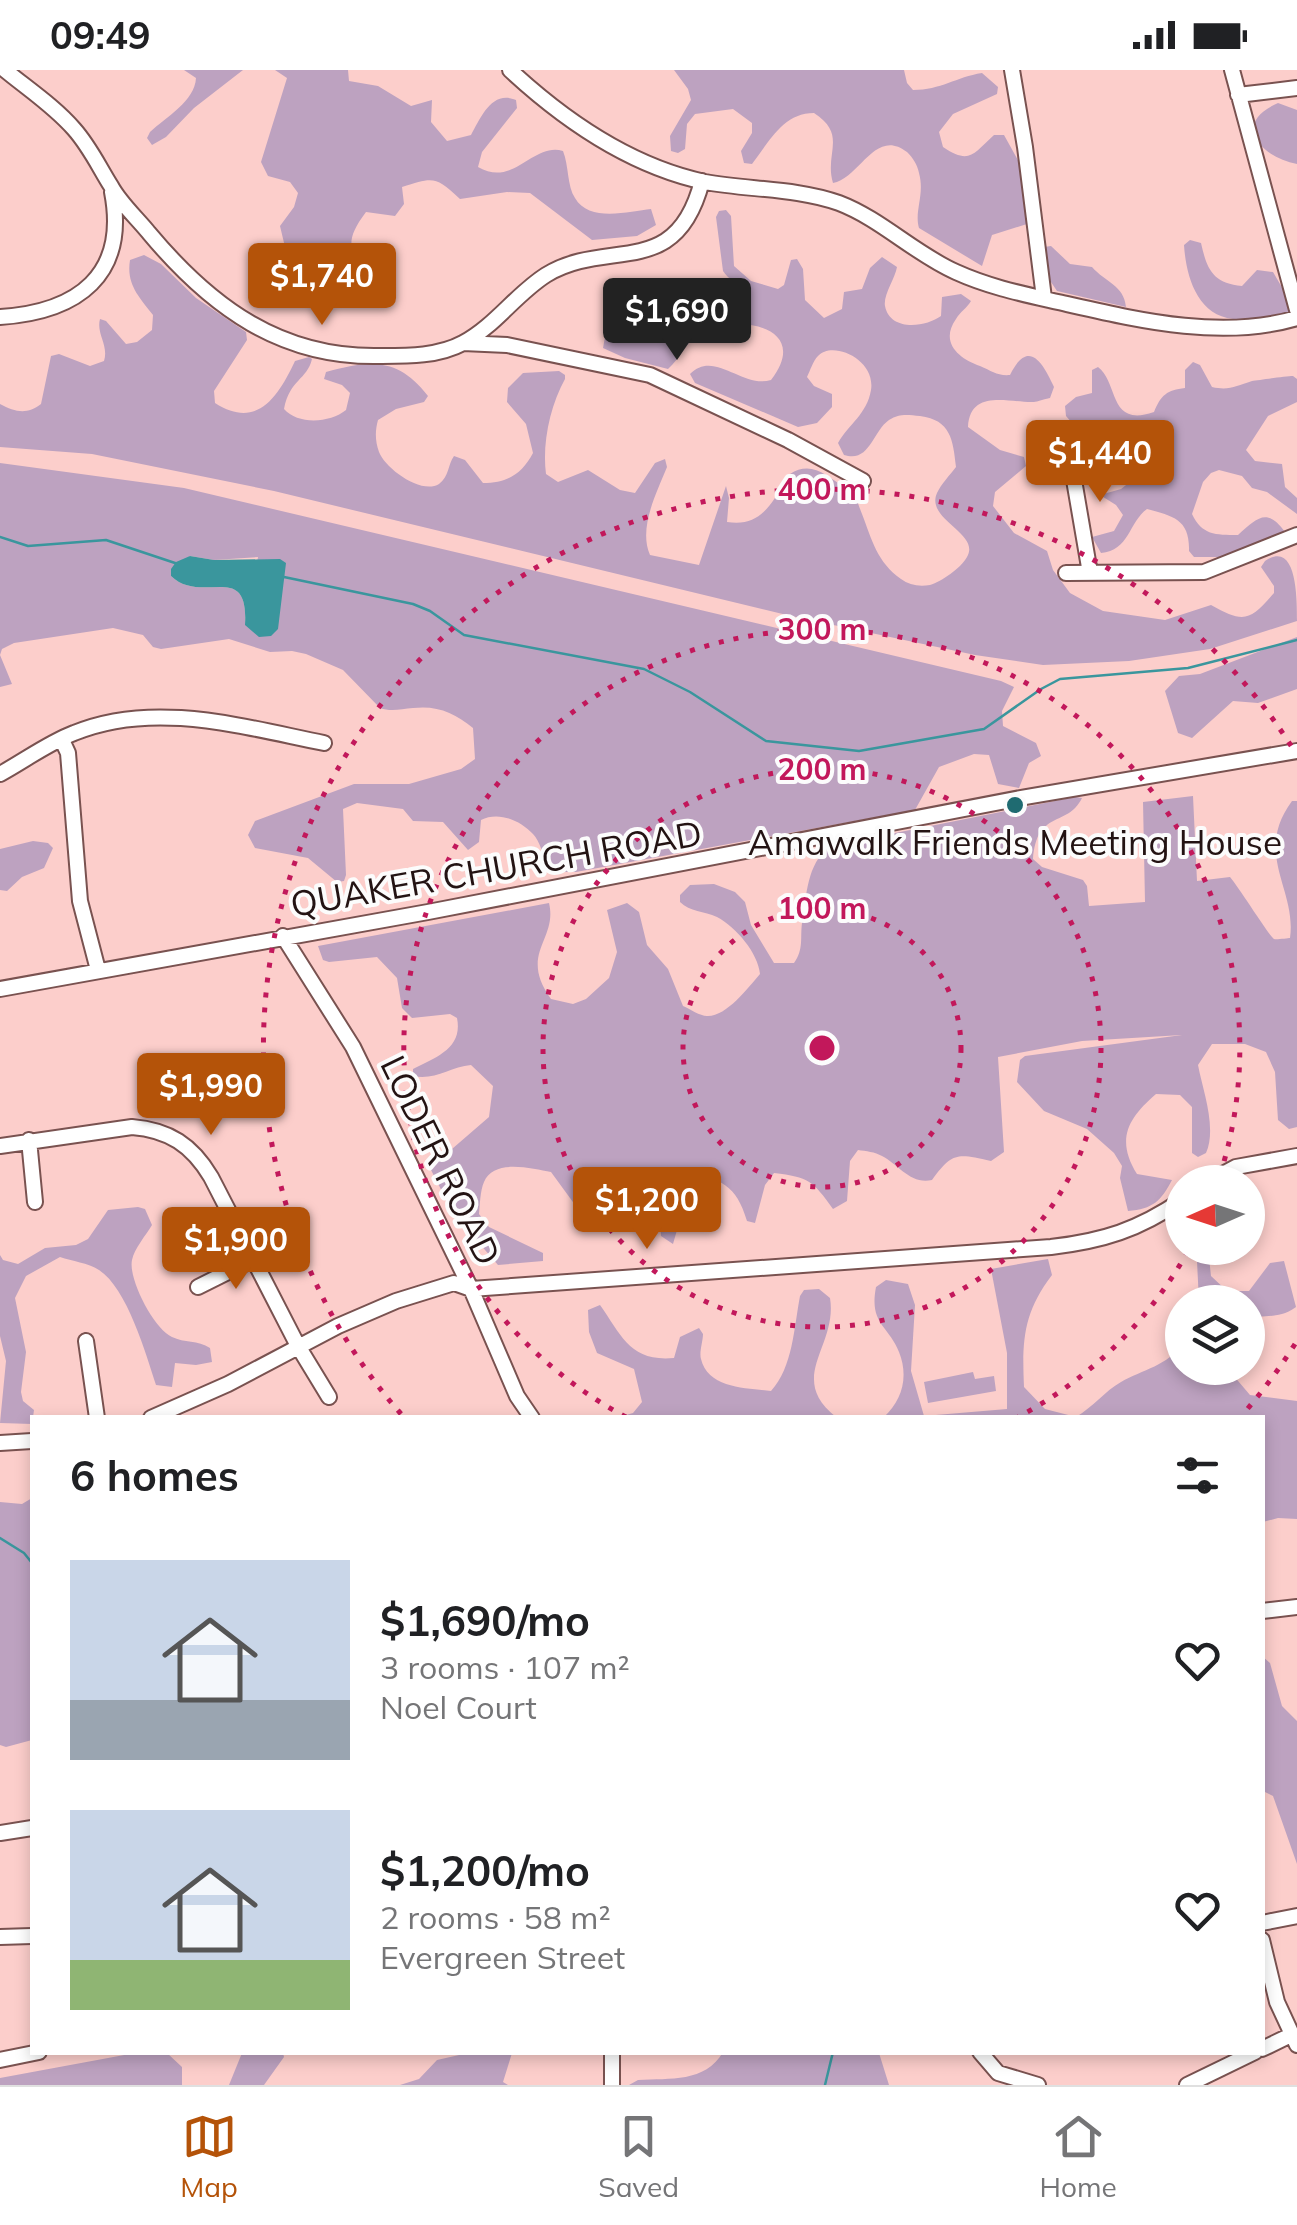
<!DOCTYPE html>
<meta charset="utf-8">
<style>
:root{--surface:#fff;--page:#f2f2f2;--text:#202124;--muted:#757577;--line:#e0e0e0;--accent:#b45309}
body{margin:0;font-family:Mulish,sans-serif;background:var(--page);color:var(--text);height:100vh;display:flex;flex-direction:column;font-size:38px;white-space:nowrap}
*{box-sizing:border-box;margin:0}
p{font-size:32px;color:var(--muted)}
.icon{flex:none;width:55px;height:55px;fill:none;stroke:currentColor;stroke-width:2;stroke-linecap:round;stroke-linejoin:round}
.map{position:relative;flex:1;overflow:hidden}
.panel{position:absolute;left:30px;top:1345px;width:1235px;height:640px;display:flex;flex-direction:column;background:var(--surface);border-radius:0px;box-shadow:0 5px 15px #0003}
.panel>*{flex:none}
.needle{width:65px;rotate:267deg}
.tools{position:absolute;left:1165px;top:1095px;display:grid;gap:20px}
.tools a{display:grid;place-items:center;width:100px;height:100px;border-radius:50%;background:var(--surface);box-shadow:0 5px 15px #0003;font-size:50px}
.price{position:absolute;translate:-50% -85px;padding:0 22px;border-radius:10px;background:var(--accent);color:#fff;font-size:32px;line-height:65px;filter:drop-shadow(0 2px 5px #0008)}
.price::after{content:'';position:absolute;left:50%;top:60px;width:30px;height:22px;margin-left:-15px;background:inherit;clip-path:polygon(0 0,100% 0,50% 100%)}
.price.selected{background:#222;color:#fff}
ul{padding:0;list-style:none}
li{display:flex;align-items:center;gap:30px;height:250px;padding:0 40px}
li span{display:grid;place-items:center;flex:none;width:280px;height:200px;border-radius:0px;color:#555}
li>.icon{margin-inline-start:auto}
span .icon{width:120px;height:120px;fill:#fffc;stroke-width:1}
li b{font-size:42px}
h2{display:flex;justify-content:space-between;align-items:center;height:120px;padding:0 40px;font-size:42px}
.status{display:flex;justify-content:space-between;align-items:center;height:70px;padding:0 50px;background:var(--surface);direction:ltr}
.status svg{height:28px;fill:currentColor}
.menu{display:flex;justify-content:space-around;align-items:center;height:140px;border-top:2px solid var(--line);background:var(--surface);font-size:28px;color:var(--muted)}
.menu a{display:grid;justify-items:center;gap:5px}
.menu .selected{color:var(--accent)}
.map>svg:first-child{display:block}
</style>
<div class="status"><b>09:49</b><svg viewBox="0 0 49 12"><path d="M0 12V9h3v3zM5 12V6h3v6zM10 12V3h3v9zM15 12V0h3v12zM26 1h20v11H26zM47 4h2v5h-2z"/></svg></div>
<div class="map">
<svg width="1297" height="2015" viewBox="0 0 1297 2015">
<rect width="100%" height="100%" fill="#fccecb"/>
<path fill="#bda2c0" fill-rule="evenodd" d="M184,0H243L194,38L166,67L152,75L147,68L150,62C166,47 195,31 196,8Z
M275,0H348L349,11L378,16L411,36L432,30L431,52L447,71L471,65C481,47 492,20 516,30L517,38L482,82L478,97C514,118 533,72 563,81C569,96 567,116 575,128C589,153 630,141 651,139L656,155L637,166L592,170L530,123L507,122L460,129C435,106 434,107 402,117L404,134L395,146L366,142C338,179 357,182 367,219L363,225L343,203L337,183L327,174L305,183H290L285,177L280,156L294,137L298,123L290,112L268,106L261,92L287,8Z
M674,0H904L907,13L913,20C941,20 956,7 982,3L998,17L997,24L953,44L939,62L943,77C970,95 973,84 994,65H1004L1024,101L1027,154L992,165L982,196L919,158C914,141 925,125 919,103C917,94 913,88 907,82C875,57 860,108 833,113C824,83 848,65 814,43C783,43 770,71 752,94L744,93L741,81L752,63V53L733,39L695,44L687,54L685,79L678,83L671,81L670,66L691,30L688,19Z
M1278,33L1297,40V94C1261,87 1230,54 1278,33Z
M726,140L731,146L734,196L751,211L778,219L784,215L791,190L797,189L803,199L805,230L824,248L842,239L844,222L862,219L870,198L882,187L897,197C895,209 883,225 885,236C890,262 926,257 941,246L942,227L961,224L971,231C967,238 960,242 956,249C939,273 960,289 980,296C992,301 997,306 1010,305C1028,269 1042,291 1054,317L1050,328C1048,328 1036,332 1034,332C1010,333 970,318 968,357L1000,380L1024,387L1026,396L995,422L993,436L1014,463L1047,481L1053,500L1070,523L1103,541L1165,550L1211,535C1244,553 1249,552 1274,523V516L1261,497L1265,491C1297,469 1297,528 1297,551L1210,579L1129,591L1043,595L975,585L791,546L274,421L92,384L0,377V334C15,342 27,345 41,334L51,286L59,284L90,296L104,291C109,275 96,264 100,249L106,251L126,274L137,272L152,260L153,245C139,227 126,214 130,190L144,185L161,194L196,228L246,262L247,270L214,321L215,333C257,360 278,327 295,291L309,287L312,289C307,310 290,309 284,339C298,355 330,353 346,340L350,323L342,315L324,309L326,302C370,290 398,287 428,326L424,332L396,339L378,350C375,361 375,371 379,382C385,398 421,425 439,414C449,407 448,394 454,386L465,390L483,413C507,413 522,404 533,383L526,354L507,332L508,318L523,303L559,301L565,305V309C550,336 542,374 546,404L558,412L588,400L620,420L635,423L655,393L665,389L667,397C657,422 638,458 650,485L699,495L726,416L729,428L727,452C763,458 773,430 790,404C802,396 814,397 826,405C834,411 845,416 852,423C857,428 859,437 862,444C872,470 877,492 901,509C909,515 919,517 930,515C942,511 960,499 967,487C981,463 925,450 937,423C941,414 950,405 956,397C953,370 951,350 920,346C908,345 900,343 889,350C872,362 870,393 844,385L838,373C849,354 867,344 871,320C876,289 832,270 818,286C813,291 810,301 807,307L814,316L832,324V337L817,353L798,357L695,313L690,304C714,279 743,319 771,310C812,257 739,243 701,263C686,271 681,288 668,299L625,288L603,278L605,267L622,260L636,244L646,243C655,252 662,260 676,259L690,245L721,252L749,241C752,211 736,220 723,201L716,147L719,141Z
M1190,170L1201,173C1207,200 1213,213 1242,216L1257,200L1273,202L1287,226L1290,242C1273,244 1250,252 1233,249C1197,245 1186,206 1184,175Z
M1051,176L1070,194L1092,197C1105,212 1124,215 1126,237L1057,221L1045,203L1044,177Z
M1193,292L1200,295L1212,317C1229,321 1236,316 1252,311C1259,310 1286,306 1293,306L1297,309V332L1268,346L1246,380L1255,391L1282,394L1285,417L1297,428V444L1267,422L1252,418L1242,406L1219,400L1211,403L1203,412L1192,444C1202,465 1215,465 1238,465C1257,448 1267,437 1285,462L1219,487H1194L1189,481C1190,450 1174,446 1147,439C1129,452 1129,481 1101,483L1092,467L1114,461L1123,445L1116,435L1100,425L1121,419L1130,412C1138,391 1133,361 1104,362C1094,362 1089,364 1079,361L1066,346L1065,336L1076,327L1092,323V300L1098,297C1119,313 1108,358 1154,342C1161,325 1167,320 1185,318V300Z
M0,393L184,418L1001,611L1014,617L1002,641L1003,656L1036,673L1041,686L1029,693L1019,718L998,714L989,685L974,684L939,697L915,740L576,802H561L546,794C543,785 540,771 533,764C520,750 498,741 481,750L479,772L468,780L443,752L413,751L403,739L357,733L343,739L346,805L344,811L337,812L308,788L255,778L248,765L255,751L354,714H409L461,699L475,689L473,658C455,643 437,635 413,638C401,639 391,642 380,638L343,600L306,584L292,581L270,582L229,569L161,579L153,577L143,565L113,558L14,573L2,579L0,585L12,614L0,617ZM190,486L214,490L258,487L245,555C249,489 202,536 171,506Z
M1297,567V619L1258,633L1233,631L1192,668L1178,663L1165,621L1179,606L1200,604Z
M1193,726L1197,811L1230,807C1238,816 1270,867 1274,869C1276,870 1288,868 1290,868C1297,819 1253,784 1292,731H1297V1057L1289,1059L1278,1050L1275,1002L1266,982L1245,974H1212L1198,995C1203,1021 1217,1058 1206,1083L1198,1087L1192,1083V1037L1180,1025L1156,1024C1127,1049 1116,1070 1137,1104L1172,1110C1161,1131 1153,1139 1128,1141L1120,1108L1122,1096L1114,1083L1087,1059L1044,1041L1017,1012L1020,990L1025,986L1182,965L1082,971L998,987L1004,1082L991,1091C958,1084 953,1081 932,1110C911,1115 899,1095 882,1086C875,1082 866,1081 858,1080L850,1091L847,1131L833,1139C813,1111 809,1107 774,1103L765,1115L755,1153L747,1151C736,1114 721,1110 686,1101L673,1119L677,1160L673,1174L661,1166C660,1121 645,1072 593,1112C583,1119 587,1131 578,1139L551,1102C532,1099 494,1088 484,1112C480,1121 480,1135 479,1144L489,1157L543,1183V1191L498,1195L453,1143L430,1098L489,1047L493,1016L471,995C450,997 434,1011 413,1006V999C437,987 463,978 457,948L450,944L412,948L402,938L397,908L377,887L329,892L323,890L318,876L549,833C558,870 518,883 551,929L573,934L586,929L609,908L617,882L607,840L627,833L639,842L647,875L668,899L683,936C690,939 700,946 707,946C726,947 748,918 760,904C758,883 736,857 717,847C704,841 690,842 680,832V825L690,815L714,814L735,822L745,832L751,855L774,893H794C804,879 800,868 802,853C807,825 806,795 830,776L1075,727L1082,728C1067,758 1037,739 1033,789L1042,797L1083,810L1087,816L1089,836L1145,832L1143,732Z
M33,771L48,773L53,778L44,798L22,807L7,821L0,820V779Z
M138,1137L145,1139L152,1155C146,1165 134,1179 132,1190C128,1209 154,1259 172,1267C184,1273 198,1270 210,1278L212,1292L196,1295L175,1293L172,1317L156,1315C146,1284 127,1218 99,1200C88,1193 72,1191 60,1187L26,1206L15,1228L26,1282L21,1322L23,1331L34,1340L32,1354L0,1353L6,1291L0,1266V1185L3,1190L18,1194L45,1178L76,1175L88,1169L108,1140Z
M1193,1178H1208L1211,1206L1227,1221H1249L1270,1193L1284,1191L1296,1237C1275,1252 1262,1241 1248,1252V1232H1199L1197,1191Z
M1048,1189L1052,1205C1023,1243 1022,1271 1024,1317L1045,1339L1076,1347C1093,1337 1105,1321 1121,1312C1142,1300 1169,1295 1182,1274V1298H1233V1305L1250,1325L1297,1331V1449L1278,1448L1263,1452L1262,1348L884,1347C902,1330 909,1307 899,1282C888,1255 869,1254 876,1217L886,1210L908,1214L915,1235L911,1301L924,1346L1007,1339V1283L991,1199Z
M819,1219L830,1228C838,1277 786,1307 836,1347H619L633,1343L642,1332L634,1299L597,1283L589,1262L588,1240L600,1235C622,1266 630,1292 674,1288L680,1267L699,1258L703,1264C703,1271 699,1283 701,1289C708,1319 748,1318 771,1321C793,1297 794,1257 800,1226L804,1220Z
M973,1302L975,1309L994,1306L996,1321L928,1333L924,1312Z
M32,1428V1670L6,1677L0,1675V1432L22,1434Z
M1262,1586L1270,1593L1282,1636L1297,1651V1794L1273,1726L1263,1721Z
M723,1982L879,1983L889,2015H629L638,2010C670,2008 705,2013 723,1982Z
M135,1983H167L182,1997V2015H0V2008Z
M242,1983H283L284,1987L264,2015H229Z
M468,1983H512L503,2012L508,2015H400L419,2009L437,1990Z"/>
<path fill="#3a969d" d="M190,486L214,490L280,489L286,493L278,559L271,566L259,567L245,555C249,489 202,536 171,506V499L176,492Z"/>
<g fill="none" stroke-linecap="round" stroke-linejoin="round">
<path stroke="#3a969d" stroke-width="2.5" d="M0,467L28,476L106,470L178,494
M284,507L413,534L430,541L464,565L644,599L690,622L766,671L859,681L984,659L1041,619L1060,609L1188,598L1297,570
M0,1468L24,1483L32,1493
M825,2015L833,1982"/>
<g stroke="#795250" stroke-width="18">
<path id="minor" d="M5,0C28,19 54,36 74,59C90,77 99,97 111,116C120,133 137,148 149,163C211,237 281,289 382,286C409,286 439,286 463,273C495,256 516,224 546,205C608,167 676,212 702,111
M510,0C565,51 630,96 705,112C749,120 797,118 839,133C881,149 915,184 956,202C989,217 1023,224 1058,232C1134,249 1220,271 1297,248
M1012,0L1025,77L1044,228
M1232,0L1297,240
M1238,25L1297,18
M0,247C78,242 128,205 112,122
M463,273L507,275L650,305L788,370L863,411
M1068,375L1090,503
M1066,503L1204,502L1297,465
M62,670L68,683L80,831L98,900
M0,704C24,691 48,673 74,663C154,630 243,657 324,673
M283,866L353,977L471,1219L517,1326L532,1348
M0,919L428,842L1026,727L1297,681
M29,1070L35,1132
M0,1076L132,1057C169,1060 192,1075 211,1107L298,1276L329,1327
M1208,1112L1236,1097L1297,1086
M198,1217L254,1189
M86,1271L97,1348
M151,1348L228,1314L338,1256L396,1231L454,1213L471,1219L1051,1177C1103,1171 1138,1160 1182,1130
M0,1373L32,1371
M1262,1541L1297,1537
M0,1763L32,1758
M1262,1853L1297,1846
M0,1867L32,1866
M1262,1870L1277,1932L1297,1975
M1262,1979L1291,1965
M612,1982V2015
M980,1982L998,2003L1038,2015
M0,1990L39,1982
M1187,2015L1255,1982"/>
</g>
<use href="#minor" stroke="#fff" stroke-width="14"/>
</g>
<g fill="none" stroke="#c2185b" stroke-width="5" stroke-dasharray="5 10">
<circle cx="822" cy="978" r="139"/>
<circle cx="822" cy="978" r="279"/>
<path d="M1188 1181A418 418 0 0 1 1018 1347M626 1347A418 418 0 1 1 1218 1111"/>
<path d="M1295 1274A558 558 0 0 1 1243 1344M401 1344A558 558 0 1 1 1295 682"/>
</g>
<circle fill="#1f6b71" stroke="#fcfcfc" stroke-width="4" cx="1015" cy="735" r="10"/>
<g text-anchor="middle" dominant-baseline="central" stroke-width="8" stroke-linejoin="round" paint-order="stroke">
<g font-size="35" fill="#231313" stroke="#fcfcfc">
<text x="1015" y="772">Amawalk Friends Meeting House</text>
</g>
<g font-size="35" fill="#231313" stroke="#fcfcfc">
<text transform="translate(496 798) rotate(-10)">QUAKER CHURCH ROAD</text>
<text transform="translate(441 1090) rotate(64)">LODER ROAD</text>
</g>
</g>
<circle cx="822" cy="978" r="15" fill="#c2185b" stroke="#fcfcfc" stroke-width="5"/>
<g font-size="30" text-anchor="middle" font-weight="bold" fill="#c2185b" stroke="#fcfcfc" stroke-width="8" stroke-linejoin="round" paint-order="stroke">
<text x="822" y="430">400 m</text>
<text x="822" y="570">300 m</text>
<text x="822" y="710">200 m</text>
<text x="822" y="849">100 m</text>
</g>
</svg>
<div class="tools">
<a><svg class="needle" viewBox="-14 -14 28 28"><path d="M0-13l5 13h-10z" fill="#e53935"/><path d="M0 13l5-13h-10z" fill="#757577"/></svg></a>
<a><svg class="icon" aria-label="layers" viewBox="0 0 24 24"><path d="M12 4l9 5-9 5-9-5zM3 14l9 5 9-5"/></svg></a>
</div>
<b class="price" style="left:322px;top:258px">$1,740</b>
<b class="price selected" style="left:677px;top:293px">$1,690</b>
<b class="price" style="left:1100px;top:435px">$1,440</b>
<b class="price" style="left:211px;top:1068px">$1,990</b>
<b class="price" style="left:647px;top:1182px">$1,200</b>
<b class="price" style="left:236px;top:1222px">$1,900</b>
<section class="panel">
<h2>6 homes<svg class="icon" aria-label="filters" viewBox="0 0 24 24"><path d="M4 7h16M4 17h16"/><circle cx="9" cy="7" r="2"/><circle cx="15" cy="17" r="2"/></svg></h2>
<ul>
<li><span style="background:linear-gradient(#c9d6e8 70%,#9aa5b1 0)"><svg class="icon" aria-label="home" viewBox="0 0 24 24"><path d="M3 11l9-7 9 7M6 9v11h12V9"/></svg></span><div><b>$1,690/mo</b><p>3 rooms · 107 m²</p><p>Noel Court</p></div><svg class="icon" aria-label="heart" viewBox="0 0 24 24"><path d="M12 20l-8-8c-3-5 5-10 8-4 3-6 11-1 8 4z"/></svg></li>
<li><span style="background:linear-gradient(#c9d6e8 75%,#8fb573 0)"><svg class="icon" aria-label="home" viewBox="0 0 24 24"><path d="M3 11l9-7 9 7M6 9v11h12V9"/></svg></span><div><b>$1,200/mo</b><p>2 rooms · 58 m²</p><p>Evergreen Street</p></div><svg class="icon" aria-label="heart" viewBox="0 0 24 24"><path d="M12 20l-8-8c-3-5 5-10 8-4 3-6 11-1 8 4z"/></svg></li>
</ul>
</section>
</div>
<nav class="menu">
<a class="selected"><svg class="icon" aria-label="map" viewBox="0 0 24 24"><path d="M3 6l6-2 6 2 6-2v14l-6 2-6-2-6 2zM9 4v14M15 6v14"/></svg>Map</a>
<a><svg class="icon" aria-label="saved" viewBox="0 0 24 24"><path d="M7 4h10v16l-5-4-5 4z"/></svg>Saved</a>
<a><svg class="icon" aria-label="home" viewBox="0 0 24 24"><path d="M3 11l9-7 9 7M6 9v11h12V9"/></svg>Home</a>
</nav>
